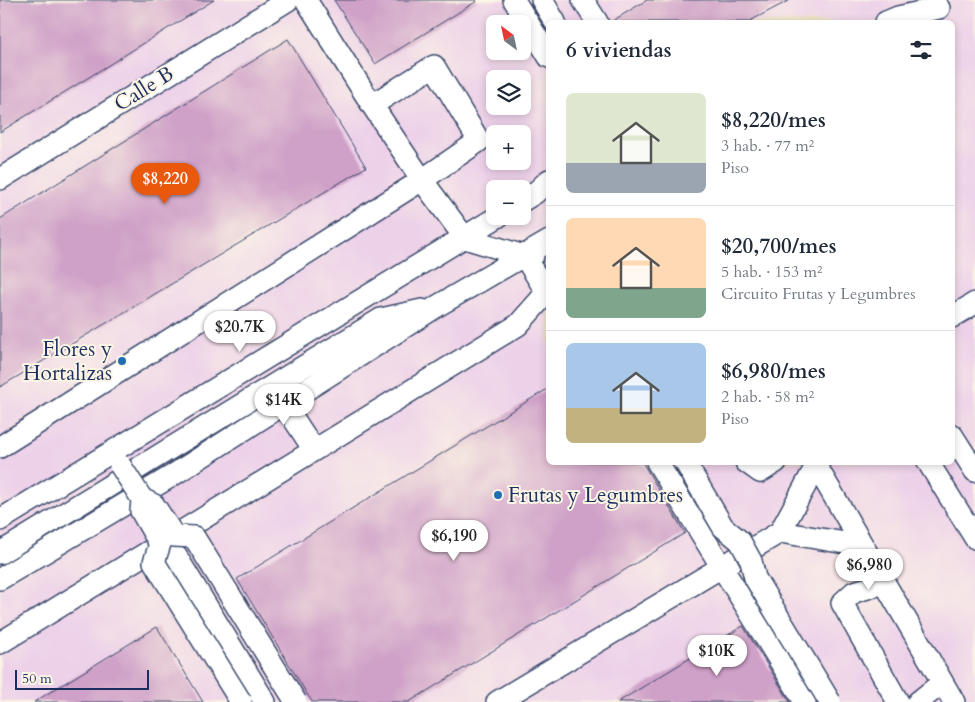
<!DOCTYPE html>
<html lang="es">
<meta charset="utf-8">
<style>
:root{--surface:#fff;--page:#f2f2f3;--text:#1f2937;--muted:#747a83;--line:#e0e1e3;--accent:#ea580c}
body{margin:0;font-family:Cardo,serif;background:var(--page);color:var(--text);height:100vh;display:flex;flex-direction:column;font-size:19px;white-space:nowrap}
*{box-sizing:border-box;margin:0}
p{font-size:16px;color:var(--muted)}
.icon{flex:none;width:28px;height:28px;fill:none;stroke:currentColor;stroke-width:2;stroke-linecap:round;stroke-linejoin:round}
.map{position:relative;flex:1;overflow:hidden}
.details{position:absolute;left:546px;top:20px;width:409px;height:445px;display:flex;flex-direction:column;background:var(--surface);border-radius:8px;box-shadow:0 2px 8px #0003}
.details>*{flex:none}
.needle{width:32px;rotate:327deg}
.tools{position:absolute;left:486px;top:15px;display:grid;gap:10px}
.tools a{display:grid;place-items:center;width:45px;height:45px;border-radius:8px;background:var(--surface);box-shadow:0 2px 8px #0003;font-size:25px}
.scale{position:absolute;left:15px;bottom:12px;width:134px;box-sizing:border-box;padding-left:5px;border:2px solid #1b2f5e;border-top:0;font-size:14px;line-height:18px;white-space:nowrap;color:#1b2f5e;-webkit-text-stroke:4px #fcf5e5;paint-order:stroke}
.price{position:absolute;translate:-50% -42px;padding:0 11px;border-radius:18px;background:#fff;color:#222;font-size:16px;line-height:32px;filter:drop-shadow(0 1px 2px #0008)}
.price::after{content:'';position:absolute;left:50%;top:30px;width:15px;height:11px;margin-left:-8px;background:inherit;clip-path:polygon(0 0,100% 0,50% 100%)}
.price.on{background:var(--accent);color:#fff}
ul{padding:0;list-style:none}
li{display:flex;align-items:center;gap:15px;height:125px;padding:0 20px}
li+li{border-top:1px solid var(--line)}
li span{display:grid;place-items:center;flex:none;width:140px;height:100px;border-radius:8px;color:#555}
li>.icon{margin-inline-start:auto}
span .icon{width:60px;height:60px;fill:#fffc;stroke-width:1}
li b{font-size:21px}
h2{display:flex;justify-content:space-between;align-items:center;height:60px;padding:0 20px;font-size:21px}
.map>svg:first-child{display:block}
</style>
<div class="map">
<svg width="975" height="702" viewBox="0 0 975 702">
<rect width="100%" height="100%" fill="#fcf5e5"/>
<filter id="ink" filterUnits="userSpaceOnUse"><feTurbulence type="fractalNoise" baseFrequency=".02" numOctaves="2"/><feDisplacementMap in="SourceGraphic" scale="10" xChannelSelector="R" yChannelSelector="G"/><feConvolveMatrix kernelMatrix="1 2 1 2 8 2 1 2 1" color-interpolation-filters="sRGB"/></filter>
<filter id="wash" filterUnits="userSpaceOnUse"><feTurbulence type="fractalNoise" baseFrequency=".0096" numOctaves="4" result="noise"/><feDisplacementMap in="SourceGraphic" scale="20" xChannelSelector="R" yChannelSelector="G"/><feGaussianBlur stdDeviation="1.12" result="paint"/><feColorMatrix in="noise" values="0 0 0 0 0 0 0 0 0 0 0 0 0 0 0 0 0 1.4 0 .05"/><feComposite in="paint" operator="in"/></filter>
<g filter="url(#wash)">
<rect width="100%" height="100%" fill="#ebdebb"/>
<path fill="#edd1e9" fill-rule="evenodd" d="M0,0H975V702H0ZM549,22H952V462H549ZM495,24H522V51H495ZM495,79H522V106H495ZM495,134H522V161H495ZM495,189H522V216H495Z"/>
<g id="blocks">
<path fill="#cfa0c8" d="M0,0H214L0,132Z
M334,0H476L477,1L375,64Z
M647,0H790L748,22H616L614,20Z
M288,39L366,167L0,387V219Z
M549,388V462H642L685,533L409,702H312L237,579Z
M743,626L790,702H618Z
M157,627L203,702H34Z"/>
</g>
</g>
<g filter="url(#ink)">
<use href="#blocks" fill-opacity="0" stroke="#3a496c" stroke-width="1"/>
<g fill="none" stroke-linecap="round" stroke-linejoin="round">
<g stroke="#3a496c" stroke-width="24">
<path id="minor" d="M306,0L372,105L422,180L465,238L524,256H533
M514,0L549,57
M542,0L555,22
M583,0L597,22
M886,22L898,17L939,8
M0,179L288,0
M522,201L535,193L549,180
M524,256L549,296
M952,317L975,303
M284,404L314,450
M952,435L975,471
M0,447L422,180L479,141L434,66L372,105
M657,462L805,702
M746,462L760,472L776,462
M814,462L954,702
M928,462L975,538
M0,520L499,216
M780,532L863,546
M0,553L381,319L422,310
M176,556L265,702
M0,579L170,477L439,305L549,241
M885,583L854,592L842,603L898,702
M0,643L518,325L549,290
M497,702L780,532L816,466
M918,702L942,683"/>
</g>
<use href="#minor" stroke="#fff" stroke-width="21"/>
<g stroke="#3a496c" stroke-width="24" stroke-linecap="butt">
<path id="minor-bridge" d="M685,462L723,527L740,541L751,561L755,578L830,702
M120,465L142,499L154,505L174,536L194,537L296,702
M142,500L141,511L160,544L154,562L241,702"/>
</g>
<use href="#minor-bridge" stroke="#fff" stroke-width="21"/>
</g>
</g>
<g fill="#1f6fb2" stroke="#fcf5e5" stroke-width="2">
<circle cx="122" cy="361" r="5"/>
<circle cx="498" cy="495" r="5"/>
</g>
<g text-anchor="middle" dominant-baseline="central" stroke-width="4" stroke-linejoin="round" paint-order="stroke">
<g font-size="21" fill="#1b2f5e" stroke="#fcf5e5">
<text transform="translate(144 89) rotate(-32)">Calle B</text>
</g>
<g font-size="21" fill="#1b2f5e" stroke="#fcf5e5" text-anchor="end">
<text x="112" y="349">Flores y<tspan x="112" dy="24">Hortalizas</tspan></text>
<text x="508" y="495" text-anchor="start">Frutas y Legumbres</text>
</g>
</g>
</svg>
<div class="tools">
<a><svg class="needle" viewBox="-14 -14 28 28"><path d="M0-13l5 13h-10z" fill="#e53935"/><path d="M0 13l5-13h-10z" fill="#747a83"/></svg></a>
<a><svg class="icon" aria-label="layers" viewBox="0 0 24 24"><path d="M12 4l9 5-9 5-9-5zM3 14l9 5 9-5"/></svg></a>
<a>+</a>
<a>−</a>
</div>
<div class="scale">50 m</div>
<b class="price on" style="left:165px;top:205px">$8,220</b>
<b class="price" style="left:240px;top:353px">$20.7K</b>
<b class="price" style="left:284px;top:426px">$14K</b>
<b class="price" style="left:454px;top:562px">$6,190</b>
<b class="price" style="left:869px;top:591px">$6,980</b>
<b class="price" style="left:717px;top:677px">$10K</b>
<section class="details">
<h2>6 viviendas<svg class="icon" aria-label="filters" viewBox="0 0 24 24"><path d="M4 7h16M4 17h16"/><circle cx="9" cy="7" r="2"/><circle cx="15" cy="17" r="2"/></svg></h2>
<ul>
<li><span style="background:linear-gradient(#dfe7d0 70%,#9aa5b1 0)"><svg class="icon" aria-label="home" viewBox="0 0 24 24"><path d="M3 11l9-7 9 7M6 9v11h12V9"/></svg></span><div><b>$8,220/mes</b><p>3 hab. · 77 m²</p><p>Piso</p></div></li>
<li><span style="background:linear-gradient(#ffd9b3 70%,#7fa58c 0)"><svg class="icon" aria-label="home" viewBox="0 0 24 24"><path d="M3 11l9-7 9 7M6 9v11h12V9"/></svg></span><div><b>$20,700/mes</b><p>5 hab. · 153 m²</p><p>Circuito Frutas y Legumbres</p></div></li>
<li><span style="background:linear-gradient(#a9c7e8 65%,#c2b280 0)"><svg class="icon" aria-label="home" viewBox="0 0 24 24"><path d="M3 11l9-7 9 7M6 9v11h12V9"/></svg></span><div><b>$6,980/mes</b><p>2 hab. · 58 m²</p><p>Piso</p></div></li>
</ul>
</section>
</div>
